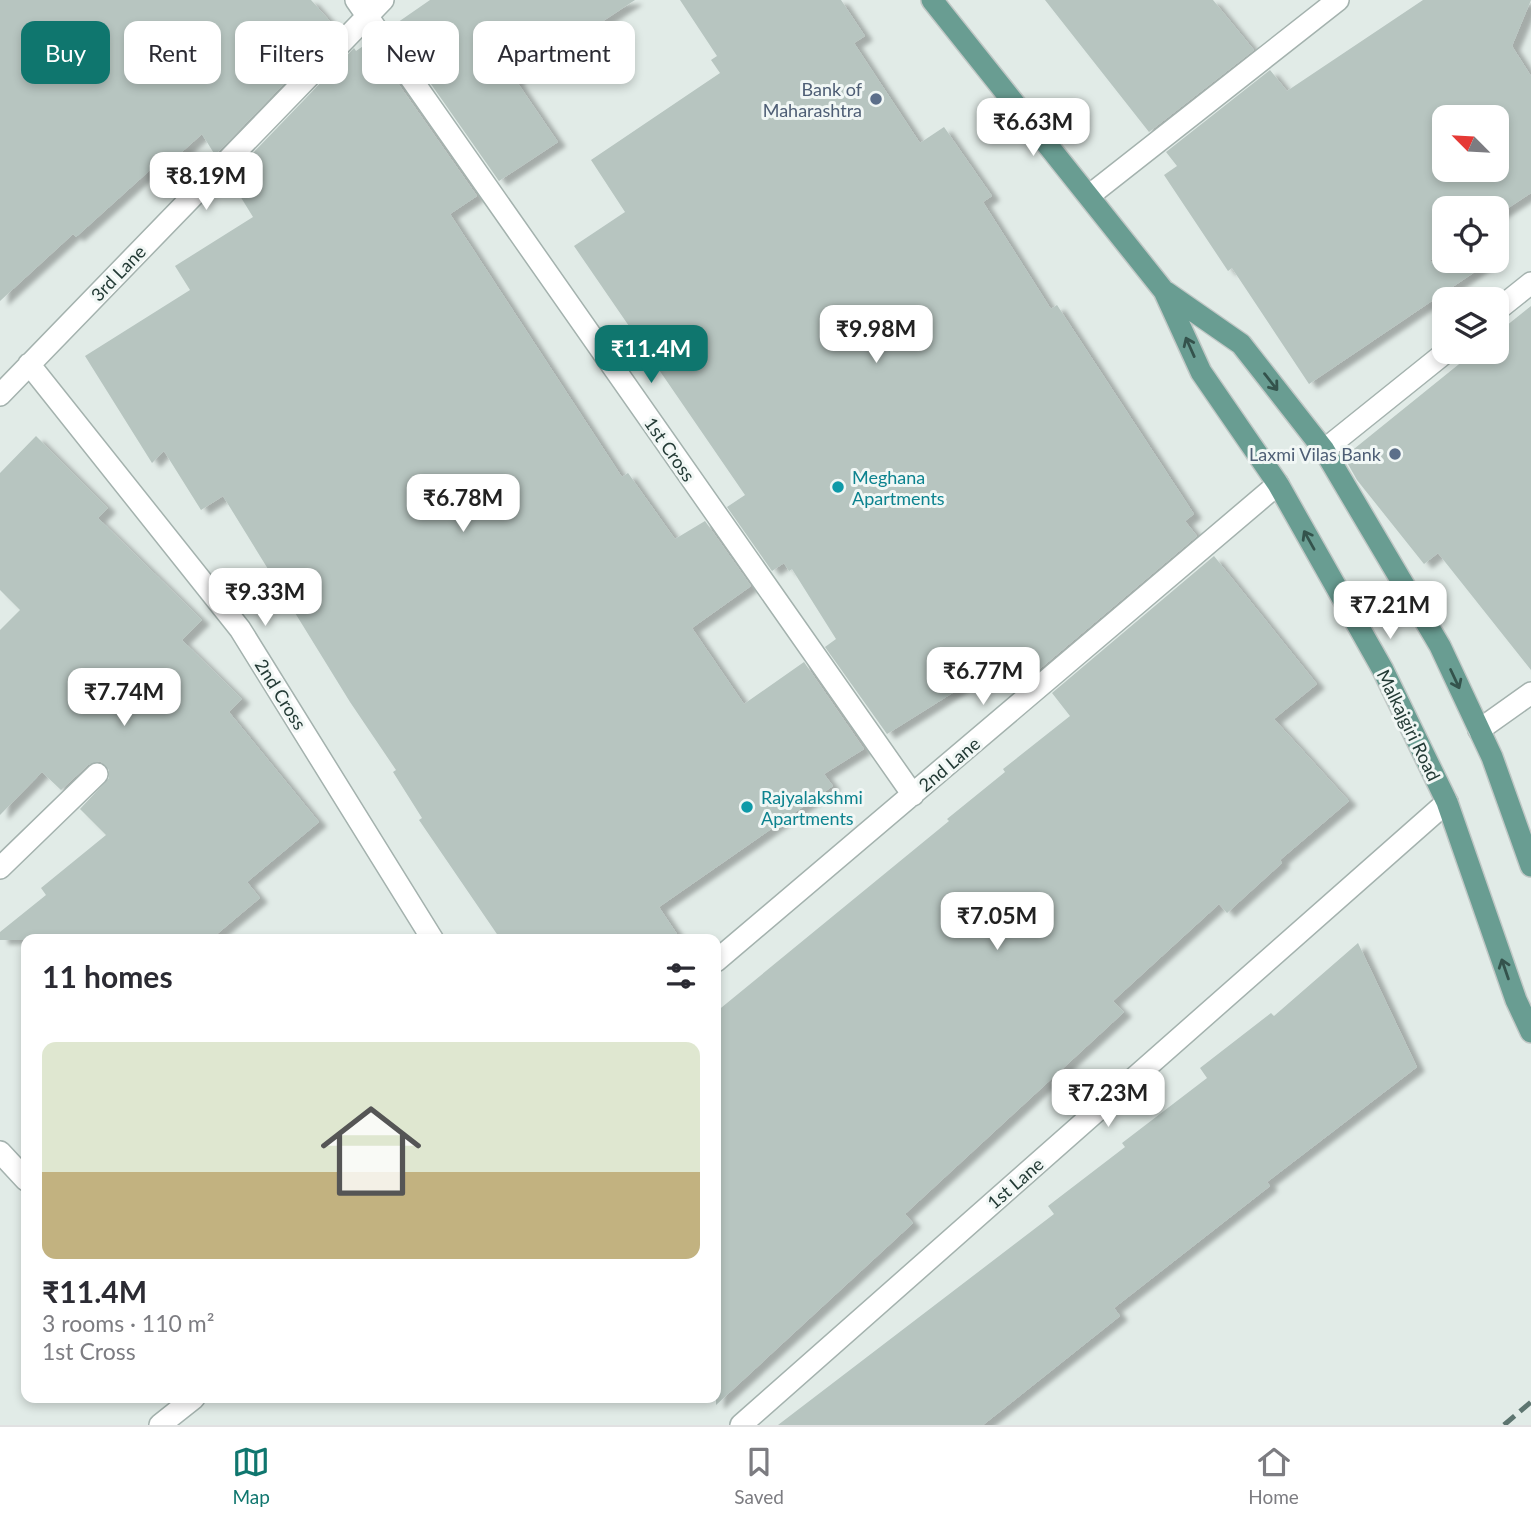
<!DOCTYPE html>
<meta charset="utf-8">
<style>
:root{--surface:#fff;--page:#f2f2f3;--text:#2b2b33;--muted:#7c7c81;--line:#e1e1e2;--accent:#0f766e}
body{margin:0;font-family:Lato,sans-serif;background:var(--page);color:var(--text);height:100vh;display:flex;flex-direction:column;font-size:26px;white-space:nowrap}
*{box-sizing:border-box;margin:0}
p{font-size:23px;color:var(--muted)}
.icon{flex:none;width:38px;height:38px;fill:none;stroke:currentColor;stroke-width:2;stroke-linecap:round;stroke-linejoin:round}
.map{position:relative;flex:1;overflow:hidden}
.side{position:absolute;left:21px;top:934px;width:700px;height:469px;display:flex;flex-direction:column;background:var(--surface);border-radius:14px;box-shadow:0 4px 10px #0003}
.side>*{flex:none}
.guide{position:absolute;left:21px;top:21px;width:700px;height:63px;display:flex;gap:14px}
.needle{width:46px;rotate:294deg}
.tools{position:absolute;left:1432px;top:105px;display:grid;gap:14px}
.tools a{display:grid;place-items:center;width:77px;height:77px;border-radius:14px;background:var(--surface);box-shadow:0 4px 10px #0003;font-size:35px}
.price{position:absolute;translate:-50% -60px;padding:0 16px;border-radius:14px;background:#fff;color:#222;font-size:23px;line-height:46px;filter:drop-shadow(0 2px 4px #0008)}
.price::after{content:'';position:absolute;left:50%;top:42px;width:21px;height:16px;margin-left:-10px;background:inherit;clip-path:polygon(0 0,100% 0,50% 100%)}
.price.active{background:var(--accent);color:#fff}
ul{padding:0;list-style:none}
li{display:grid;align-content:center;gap:14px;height:371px;padding:0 21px}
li+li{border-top:2px solid var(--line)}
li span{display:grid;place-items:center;height:217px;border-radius:14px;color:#555}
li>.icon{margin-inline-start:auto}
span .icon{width:126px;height:126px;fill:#fffc;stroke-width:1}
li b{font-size:30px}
h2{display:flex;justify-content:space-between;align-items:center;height:84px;padding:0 21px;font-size:30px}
.chip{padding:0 24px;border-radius:14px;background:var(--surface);box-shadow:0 4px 10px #0003;font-size:24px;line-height:63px}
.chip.active{background:var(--accent);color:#fff}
.dock{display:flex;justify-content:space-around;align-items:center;height:98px;border-top:2px solid var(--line);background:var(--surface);font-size:19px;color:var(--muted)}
.dock a{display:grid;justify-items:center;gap:4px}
.dock .active{color:var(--accent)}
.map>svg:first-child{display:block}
</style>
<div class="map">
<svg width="1531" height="1425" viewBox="0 0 1531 1425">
<defs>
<filter id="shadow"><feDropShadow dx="8" dy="4.5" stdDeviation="2" flood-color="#0004"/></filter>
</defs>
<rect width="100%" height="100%" fill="#e1ebe7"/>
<path fill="#b7c5c0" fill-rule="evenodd" filter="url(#shadow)" d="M0,0H311L337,29L215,155L202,134L164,168L159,162L76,237L73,234L0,301Z
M430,0H635L515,79L558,142L499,181L391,27Z
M680,0H841L865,36L854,43L920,143L944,127L992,196L983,202L1051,309L1057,305L1194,514L1185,521L1197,536L1035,673L1018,652L887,734L825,647L836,639L792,569L789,571L784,563L772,571L727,507L745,495L574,246L625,212L591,160L720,73L711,60L717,56Z
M1045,0H1213L1254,50L1149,132Z
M1423,0H1531L1512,46L1531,76V193L1496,216V208H1444V251L1429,261H1491L1309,384L1232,268L1228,271L1164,175L1177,166L1166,152L1270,70L1287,91ZM1444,117H1496V170H1444Z
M369,42L477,196L450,214L622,477L628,473L675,539L705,521L751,586L692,628L744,704L804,662L864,749L824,774L833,786L659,907L681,940H501L419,820L422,818L393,772L396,770L350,702L223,496L201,510L164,451L152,463L85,356L190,290L175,266L253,217L229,178L354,48L356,51Z
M1531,306V670L1438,553L1424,564L1357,480L1344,457L1474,352H1496V334Z
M36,436L108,508L98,518L202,620L182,640L242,699L229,712L319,822L247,882L260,898L210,940H0V932L46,895L41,888L106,835L80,809L109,778V770L100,761L88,765L61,790L42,772L0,815V630L20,610L0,590V473Z
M1214,556L1317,684L1274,719L1349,801L1280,860L1282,863L1227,913L1219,904L1113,1001L1124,1012L905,1214L913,1223L716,1405V1012L949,821L947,819L1005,772L1003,769L1070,716L1052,693Z
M1358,943L1417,1067L1267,1182L1270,1186L1114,1308L1120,1316L983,1425H778L1054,1214L1048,1206L1125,1147L1122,1143L1207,1078L1200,1068L1271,1013L1274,1016Z"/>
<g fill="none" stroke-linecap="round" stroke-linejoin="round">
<g stroke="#a4b2ae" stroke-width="24">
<path id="minor" d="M356,0L913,795
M1090,195L1338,0
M1496,311L1531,283
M29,364L240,629L433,940
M0,395L383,0
M1324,450L1446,352
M1479,730L1531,693
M0,868L97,774
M716,961L1278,484
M0,1152L26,1180
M160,1425L194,1398
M741,1425L1447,802"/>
</g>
<g stroke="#c1c8c6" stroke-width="24">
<path id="major" d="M932,0L1164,291L1201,372L1278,484L1383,670L1447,802L1516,1000L1531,1032
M1166,292L1241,344L1324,450L1440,646L1492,757L1531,866"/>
</g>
<use href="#minor" stroke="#fff" stroke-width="21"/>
<use href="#major" stroke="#699d92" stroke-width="21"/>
<path stroke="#5d7570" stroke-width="5" stroke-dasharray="14 7" stroke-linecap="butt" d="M1504,1425L1531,1402"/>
</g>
<defs><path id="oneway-shaft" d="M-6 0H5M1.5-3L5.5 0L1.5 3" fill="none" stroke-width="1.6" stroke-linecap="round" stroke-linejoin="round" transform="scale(1.75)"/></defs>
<g stroke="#34534c">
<use href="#oneway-shaft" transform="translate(1190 347) rotate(-114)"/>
<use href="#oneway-shaft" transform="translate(1271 382) rotate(52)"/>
<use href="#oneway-shaft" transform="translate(1309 540) rotate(-119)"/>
<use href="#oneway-shaft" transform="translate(1455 679) rotate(65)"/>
<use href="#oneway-shaft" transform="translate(1505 969) rotate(-109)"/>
</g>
<g fill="#5c6f8a" stroke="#f1f7f5" stroke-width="2.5">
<circle cx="876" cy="99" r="7"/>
<circle cx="1395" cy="454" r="7"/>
</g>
<g fill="#0f9aa8" stroke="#f1f7f5" stroke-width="2.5">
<circle cx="838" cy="487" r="7"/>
<circle cx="747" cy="807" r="7"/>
</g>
<g text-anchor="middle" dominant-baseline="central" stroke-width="6" stroke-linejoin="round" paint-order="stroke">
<g font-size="18" fill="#4e5e75" stroke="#f1f7f5" text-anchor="end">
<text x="862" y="89">Bank of<tspan x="862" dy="21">Maharashtra</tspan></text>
<text x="1381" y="454">Laxmi Vilas Bank</text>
</g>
<g font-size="18" fill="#233a35" stroke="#f1f7f5">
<text transform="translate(118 273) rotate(-46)">3rd Lane</text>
<text transform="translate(670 449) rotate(55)">1st Cross</text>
<text transform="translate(281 694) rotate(58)">2nd Cross</text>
<text transform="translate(1409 725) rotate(64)">Malkajgiri Road</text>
<text transform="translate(949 764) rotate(-40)">2nd Lane</text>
<text transform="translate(1015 1183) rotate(-41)">1st Lane</text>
</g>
<g font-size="18" fill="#0d838f" stroke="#f1f7f5" text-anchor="start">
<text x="852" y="477">Meghana<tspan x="852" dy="21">Apartments</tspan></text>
<text x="761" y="797">Rajyalakshmi<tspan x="761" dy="21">Apartments</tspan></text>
</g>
</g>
</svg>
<div class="tools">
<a><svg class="needle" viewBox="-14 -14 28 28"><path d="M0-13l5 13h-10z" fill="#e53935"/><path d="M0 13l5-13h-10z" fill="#7c7c81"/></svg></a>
<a><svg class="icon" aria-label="locate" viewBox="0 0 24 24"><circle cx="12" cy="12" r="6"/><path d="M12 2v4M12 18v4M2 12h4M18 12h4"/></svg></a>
<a><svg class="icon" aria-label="layers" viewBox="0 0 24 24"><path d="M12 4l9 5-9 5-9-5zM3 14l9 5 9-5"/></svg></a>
</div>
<b class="price" style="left:1033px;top:158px">₹6.63M</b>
<b class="price" style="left:206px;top:212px">₹8.19M</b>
<b class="price" style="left:876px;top:365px">₹9.98M</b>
<b class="price active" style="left:651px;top:385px">₹11.4M</b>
<b class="price" style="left:463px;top:534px">₹6.78M</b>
<b class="price" style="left:265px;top:628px">₹9.33M</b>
<b class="price" style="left:1390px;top:641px">₹7.21M</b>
<b class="price" style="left:983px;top:707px">₹6.77M</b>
<b class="price" style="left:124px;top:728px">₹7.74M</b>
<b class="price" style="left:997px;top:952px">₹7.05M</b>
<b class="price" style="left:1108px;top:1129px">₹7.23M</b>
<div class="guide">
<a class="chip active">Buy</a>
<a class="chip">Rent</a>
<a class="chip">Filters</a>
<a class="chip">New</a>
<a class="chip">Apartment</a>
</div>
<section class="side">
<h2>11 homes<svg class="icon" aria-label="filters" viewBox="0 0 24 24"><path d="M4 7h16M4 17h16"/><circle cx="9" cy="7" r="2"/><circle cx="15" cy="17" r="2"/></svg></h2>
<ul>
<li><span style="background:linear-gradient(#dfe7d0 60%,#c2b280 0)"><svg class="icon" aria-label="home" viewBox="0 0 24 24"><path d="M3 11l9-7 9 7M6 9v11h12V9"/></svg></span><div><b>₹11.4M</b><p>3 rooms · 110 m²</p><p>1st Cross</p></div></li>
</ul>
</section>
</div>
<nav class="dock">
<a class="active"><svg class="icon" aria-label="map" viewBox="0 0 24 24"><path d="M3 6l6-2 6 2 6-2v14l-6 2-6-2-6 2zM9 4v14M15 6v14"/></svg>Map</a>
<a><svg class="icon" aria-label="saved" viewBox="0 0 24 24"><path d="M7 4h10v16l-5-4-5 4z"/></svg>Saved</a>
<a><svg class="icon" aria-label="home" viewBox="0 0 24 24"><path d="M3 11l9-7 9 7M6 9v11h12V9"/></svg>Home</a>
</nav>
